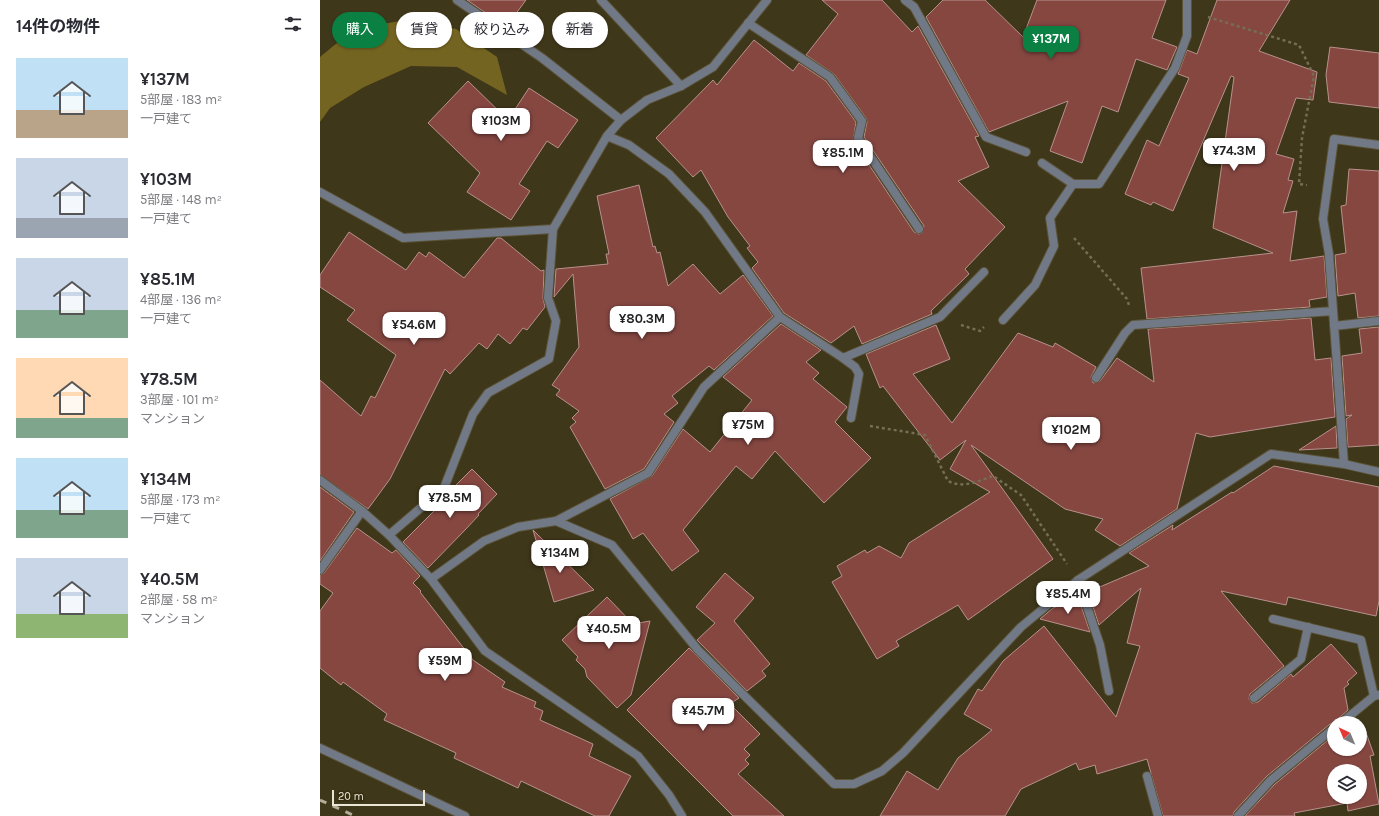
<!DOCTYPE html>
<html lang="ja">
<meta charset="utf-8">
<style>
:root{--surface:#fff;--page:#f2f2f3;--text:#2b2b33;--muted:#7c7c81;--accent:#0b8043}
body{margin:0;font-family:Karla,"Noto Sans JP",sans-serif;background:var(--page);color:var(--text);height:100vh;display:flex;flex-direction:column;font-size:15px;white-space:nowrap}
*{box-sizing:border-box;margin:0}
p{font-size:13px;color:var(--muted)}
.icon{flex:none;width:22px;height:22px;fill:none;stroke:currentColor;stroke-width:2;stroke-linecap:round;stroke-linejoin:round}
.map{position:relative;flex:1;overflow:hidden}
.details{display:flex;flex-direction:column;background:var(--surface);width:320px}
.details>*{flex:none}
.top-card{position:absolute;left:12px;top:12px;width:380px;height:36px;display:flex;gap:8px}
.needle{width:26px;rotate:316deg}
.tools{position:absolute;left:1007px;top:716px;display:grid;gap:8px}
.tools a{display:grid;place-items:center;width:40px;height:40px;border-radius:50%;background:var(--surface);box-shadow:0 1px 3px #0004;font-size:20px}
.scale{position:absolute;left:12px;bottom:10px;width:93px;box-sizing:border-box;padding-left:4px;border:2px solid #eae6d5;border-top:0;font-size:11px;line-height:14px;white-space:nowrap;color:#eae6d5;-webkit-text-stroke:3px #352d0f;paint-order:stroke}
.price{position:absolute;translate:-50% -34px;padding:0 9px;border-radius:8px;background:#fff;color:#222;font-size:13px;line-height:26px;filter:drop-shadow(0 1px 2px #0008)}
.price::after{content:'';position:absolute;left:50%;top:24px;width:12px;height:9px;margin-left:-6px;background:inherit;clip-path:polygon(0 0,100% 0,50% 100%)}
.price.selected{background:var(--accent);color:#fff}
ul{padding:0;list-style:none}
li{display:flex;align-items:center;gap:12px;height:100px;padding:0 16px}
li span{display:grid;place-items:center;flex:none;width:112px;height:80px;border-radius:0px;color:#555}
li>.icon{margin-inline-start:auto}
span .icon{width:48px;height:48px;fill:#fffc;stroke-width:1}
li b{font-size:17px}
h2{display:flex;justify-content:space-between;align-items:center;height:48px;padding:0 16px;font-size:17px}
.tag{padding:0 14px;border-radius:18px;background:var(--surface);box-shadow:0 1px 3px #0004;font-size:14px;line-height:36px}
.tag.selected{background:var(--accent);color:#fff}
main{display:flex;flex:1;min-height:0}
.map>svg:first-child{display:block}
</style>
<main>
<section class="details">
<h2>14件の物件<svg class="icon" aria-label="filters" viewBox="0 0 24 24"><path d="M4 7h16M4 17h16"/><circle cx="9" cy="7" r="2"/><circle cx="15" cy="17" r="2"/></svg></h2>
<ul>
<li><span style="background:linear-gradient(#bfe0f5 65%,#b9a48a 0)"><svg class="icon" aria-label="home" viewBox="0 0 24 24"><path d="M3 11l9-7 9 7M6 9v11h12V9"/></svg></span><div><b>¥137M</b><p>5部屋 · 183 m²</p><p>一戸建て</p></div></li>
<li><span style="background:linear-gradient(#c9d6e8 75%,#9aa5b1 0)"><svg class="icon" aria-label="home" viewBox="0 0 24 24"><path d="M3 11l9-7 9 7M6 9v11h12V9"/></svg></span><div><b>¥103M</b><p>5部屋 · 148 m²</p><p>一戸建て</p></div></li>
<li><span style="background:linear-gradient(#c9d6e8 65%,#7fa58c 0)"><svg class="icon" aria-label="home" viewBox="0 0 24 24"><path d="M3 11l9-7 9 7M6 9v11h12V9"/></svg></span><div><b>¥85.1M</b><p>4部屋 · 136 m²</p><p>一戸建て</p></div></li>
<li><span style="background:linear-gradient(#ffd9b3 75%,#7fa58c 0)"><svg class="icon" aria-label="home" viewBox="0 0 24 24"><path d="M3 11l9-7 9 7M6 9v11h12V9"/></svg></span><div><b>¥78.5M</b><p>3部屋 · 101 m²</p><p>マンション</p></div></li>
<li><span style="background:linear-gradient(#bfe0f5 65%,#7fa58c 0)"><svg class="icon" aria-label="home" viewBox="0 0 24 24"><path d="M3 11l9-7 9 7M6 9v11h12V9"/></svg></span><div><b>¥134M</b><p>5部屋 · 173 m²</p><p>一戸建て</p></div></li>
<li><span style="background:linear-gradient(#c9d6e8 70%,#8fb573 0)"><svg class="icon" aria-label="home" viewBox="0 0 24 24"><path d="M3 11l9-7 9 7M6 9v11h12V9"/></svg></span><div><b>¥40.5M</b><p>2部屋 · 58 m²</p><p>マンション</p></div></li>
</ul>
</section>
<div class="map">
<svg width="1059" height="816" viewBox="0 0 1059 816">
<rect width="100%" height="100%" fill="#3f371a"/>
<path fill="#746421" d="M86,20L136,29L177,57L187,95L137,67L91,66L44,87L10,108L0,122V57L34,29Z"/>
<path fill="#864741" stroke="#b8918d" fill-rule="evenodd" d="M147,0H206L186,27Z
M502,0H562L592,32L598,26L659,136L655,137L669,167L638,181L685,227L645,269L649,274L611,311L612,314L542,344L534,326L511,343L464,313L432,268L438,262L427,248L430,246L408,217L381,170L373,177L336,138L393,80L397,85L434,40L473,71L479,63L506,81L536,122L533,141L594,232L599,234L602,233L604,226L544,137L547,122L546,118L514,74L486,55L518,14Z
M623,0H665L703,37L717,0H846L832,38L857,47L847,70L816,59L798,112L782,106L762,163L730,151L748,101L669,132L606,17Z
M897,0H970L939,51L997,72L993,100L976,98L956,154L974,159L968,180L973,181L963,213L977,211L970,261L1004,256L1007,297L989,300L990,307L827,319L821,268L953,253L893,228L914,77L911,76L853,211L833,202L831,205L805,194L827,140L839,146L869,78L858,74L867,50L877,54Z
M1010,47L1059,53V108L1009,102L1006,75Z
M148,81L188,120L209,88L258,120L238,148L227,141L199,184L210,191L191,220L147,192L160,173L108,123Z
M1029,169L1059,171V316L1038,318L1035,293L1018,296L1015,255L1026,253L1021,206L1026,205Z
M319,185L333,247L335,246L337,253L340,252L348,286L373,264L400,294L423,275L453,316L394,370L389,366L352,396L358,403L344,414L354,422L324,469L285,489L250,427L256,422L252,418L259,411L236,395L240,390L232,385L259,347L253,274L234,297L236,269L288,264L286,254H289L277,196Z
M29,232L86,270L99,252L106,257L109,252L144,278L177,238H181L221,271L224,270L223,298L225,307L207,330L203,328L190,344L178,334L167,349L159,343L130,374L125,369L70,479L48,509L0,475V380L41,416L51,396L55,398L76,355L27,320L35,310L0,287V275Z
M991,318L995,360L1011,358L1015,417L890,437L876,433L857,509L800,546L775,530L783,519L745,509L651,445L733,559L648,620L638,605L576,641L579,646L557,659L512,582L522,576L517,566L545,550L547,553L559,546L581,558L589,543L670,492L630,469L646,440L620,460L563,386L560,388L546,354L616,325L630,359L593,374L632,423L698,333L733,347L735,343L776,367L771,377L773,383L780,381L797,358L834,382L828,329Z
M461,324L501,350L486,362L499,373L493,379L527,407L515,422L551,458L504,503L455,451L432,479L416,466L363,530L379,551L352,571L323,533L313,539L290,499L332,476L363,429L390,452L432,400L403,377Z
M1059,327V445L1028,447L1026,419L1032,415L1026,416L1022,356L1042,353L1039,329Z
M1016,426L1017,448L979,450Z
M954,466L1059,487V601L1056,616L968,597L966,605L901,591L964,666L930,694L929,699L932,703L938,702L971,674L973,677L1011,644L1037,673L1027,682L1029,684L1024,688L1028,710L1018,719L1016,723L1010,724L947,776L914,812L913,816H843L827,759L777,774L775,765L759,770L756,763L701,789L685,816H560L587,771L618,790L638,758L672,730L644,714L658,689L662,691L683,661L724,626L796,717L820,646L807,643L821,588L779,625L768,592L829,566L809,553L853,525L852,530L912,492L913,493Z
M152,469L177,494L158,514L159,515L145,530L108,568L83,542L136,489L134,487Z
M0,487L34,512L0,561Z
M37,528L72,553L76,550L100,576L93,583L101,591L100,592L153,660L185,682L182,687L216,702L214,707L223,711L220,720L273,744L269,756L311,776L289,816H275L201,781L198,788L134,758L136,753L64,720L67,714L23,682L21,685L0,668V611L13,593L0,584V575L4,573Z
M213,530L274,590L234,602Z
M405,573L434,598L414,621L450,664L442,671L446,676L427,691L377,640L395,623L376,607Z
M287,597L313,624L330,621L311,695L297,708L267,677L265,669L256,660L258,657L242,640Z
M758,597L770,632L720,619L733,608Z
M369,648L419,698L410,704L440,734L424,749L430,755L425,760L429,764L418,774L464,816H413L307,710Z
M1044,727L1054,755L1050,756L1059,804L1028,811L1027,803L974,813L975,816H925L955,784L1014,735V749H1040V729ZM1014,771H1040V797H1014Z"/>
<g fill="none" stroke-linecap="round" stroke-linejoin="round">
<g stroke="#5a5338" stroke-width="10">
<path id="service" d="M137,0L222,58L301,120
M281,0L361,86
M585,0L594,7L666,137L706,152
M428,23L510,77L542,121L538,138L599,229
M683,320L715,285L734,246L730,218L753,184
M1014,326L1059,321
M776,378L805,333L813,325L1013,311
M531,418L539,374L535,367L523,358L620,317L664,272
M1024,464L1009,254L1003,219L1014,139L1059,145
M236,521L328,473L384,387L460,317
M69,535L124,488L153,414L168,393L229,359L236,321L228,298L233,229
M0,570L42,511
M758,580L780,645L789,691
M934,698L981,659L988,627
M827,776L838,816"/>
</g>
<g stroke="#5a5338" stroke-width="10">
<path id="minor" d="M287,136L309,145L349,174L385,212L460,317L523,358
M722,163L753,184H779L855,68L867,36V0
M0,192L83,238L233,229L287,136L301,120L327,100L361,86L393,67L447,0
M0,480L42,511L69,535L111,579L165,651L318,756L349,795L362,816
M111,579L164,541L198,527L236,521L292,545L378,650L514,784H534L562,771L583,753L701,627L758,580L951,454L1024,464L1059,472
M953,619L1041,640L1054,696
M1021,723L1054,696L1058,695
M918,816L951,780L1014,728"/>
</g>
<g stroke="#5a5338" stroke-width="10">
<path id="tertiary" d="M0,748L145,816"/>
</g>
<path stroke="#756e55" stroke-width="2.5" stroke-dasharray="3 3" stroke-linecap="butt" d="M888,17L979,45L994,76L982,138L979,184L987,185
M754,238L807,299L809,305
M641,325L660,331L664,327
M550,426L605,435L628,481C643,489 658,481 673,476L701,495L747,564"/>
<use href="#service" stroke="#727986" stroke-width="8"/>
<use href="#minor" stroke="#727986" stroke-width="8"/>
<use href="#tertiary" stroke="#727986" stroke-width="8"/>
<path stroke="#b3ad98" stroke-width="3" stroke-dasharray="7 7" stroke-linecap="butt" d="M0,800L35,816"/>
</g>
</svg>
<div class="tools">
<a><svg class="needle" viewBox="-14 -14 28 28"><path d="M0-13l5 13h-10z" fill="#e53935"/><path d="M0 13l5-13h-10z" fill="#7c7c81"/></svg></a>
<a><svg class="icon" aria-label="layers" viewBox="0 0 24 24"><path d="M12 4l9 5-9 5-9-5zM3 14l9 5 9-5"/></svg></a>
</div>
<div class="scale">20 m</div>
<b class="price selected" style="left:731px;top:60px">¥137M</b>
<b class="price" style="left:181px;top:142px">¥103M</b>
<b class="price" style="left:914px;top:172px">¥74.3M</b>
<b class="price" style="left:523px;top:174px">¥85.1M</b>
<b class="price" style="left:322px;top:340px">¥80.3M</b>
<b class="price" style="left:94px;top:346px">¥54.6M</b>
<b class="price" style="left:428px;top:446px">¥75M</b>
<b class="price" style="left:751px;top:451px">¥102M</b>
<b class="price" style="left:130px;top:519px">¥78.5M</b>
<b class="price" style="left:240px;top:574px">¥134M</b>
<b class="price" style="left:748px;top:615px">¥85.4M</b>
<b class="price" style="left:289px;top:650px">¥40.5M</b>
<b class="price" style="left:125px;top:682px">¥59M</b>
<b class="price" style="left:383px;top:732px">¥45.7M</b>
<div class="top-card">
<a class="tag selected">購入</a>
<a class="tag">賃貸</a>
<a class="tag">絞り込み</a>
<a class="tag">新着</a>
</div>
</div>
</main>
